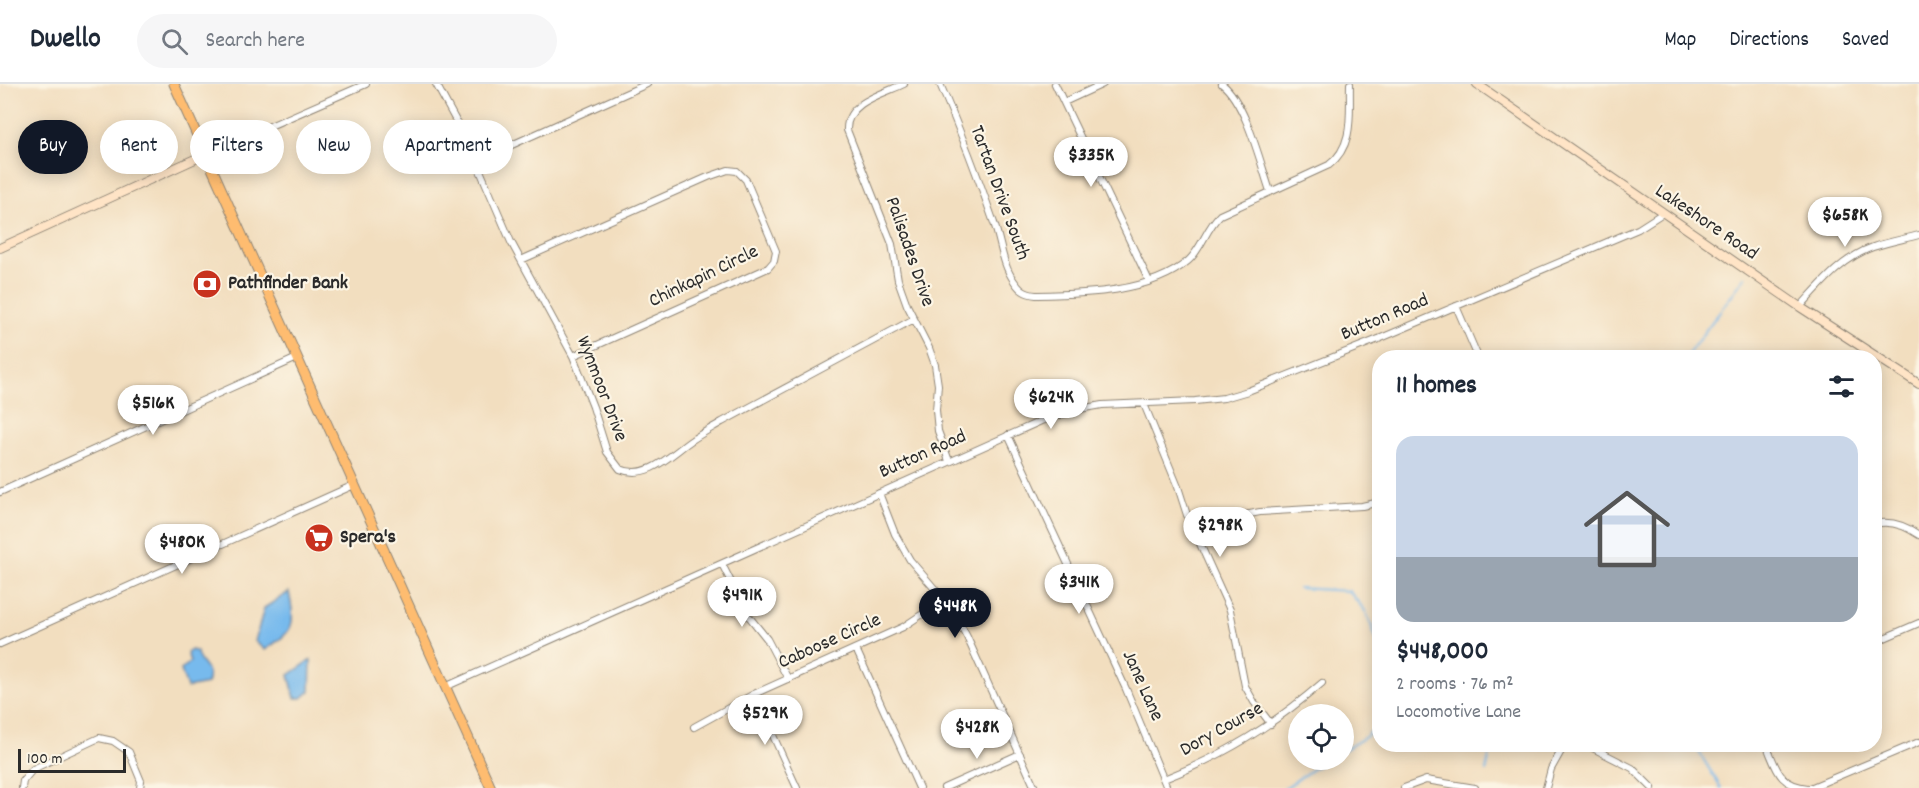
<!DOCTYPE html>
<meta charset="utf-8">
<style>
:root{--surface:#fff;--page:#f6f6f7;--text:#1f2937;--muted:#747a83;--line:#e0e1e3;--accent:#111827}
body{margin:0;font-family:Dekko,sans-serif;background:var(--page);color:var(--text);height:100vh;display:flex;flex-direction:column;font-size:22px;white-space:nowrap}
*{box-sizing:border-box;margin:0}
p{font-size:20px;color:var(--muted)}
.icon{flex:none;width:33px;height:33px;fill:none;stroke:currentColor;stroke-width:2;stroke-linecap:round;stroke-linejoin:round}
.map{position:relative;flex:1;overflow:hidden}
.sheet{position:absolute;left:1372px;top:266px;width:510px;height:402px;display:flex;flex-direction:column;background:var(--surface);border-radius:24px;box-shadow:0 3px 15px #0003}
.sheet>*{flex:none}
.banner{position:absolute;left:18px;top:36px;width:570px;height:54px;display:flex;gap:12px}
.controls{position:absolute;left:1288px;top:620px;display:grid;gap:12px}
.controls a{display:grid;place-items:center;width:66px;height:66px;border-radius:50%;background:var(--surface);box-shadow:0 3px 15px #0003;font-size:30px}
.scale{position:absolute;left:18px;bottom:15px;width:108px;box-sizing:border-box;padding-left:6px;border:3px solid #2b2b2b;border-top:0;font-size:16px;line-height:21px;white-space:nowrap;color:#2b2b2b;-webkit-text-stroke:4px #fcf5e5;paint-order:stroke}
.price{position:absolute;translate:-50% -51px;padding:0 14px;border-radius:21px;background:#fff;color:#222;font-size:20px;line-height:39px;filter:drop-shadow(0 2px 3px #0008)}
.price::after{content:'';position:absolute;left:50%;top:36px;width:18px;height:14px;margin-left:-9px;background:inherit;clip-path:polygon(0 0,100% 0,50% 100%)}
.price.on{background:var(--accent);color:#fff}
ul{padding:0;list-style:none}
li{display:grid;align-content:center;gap:12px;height:318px;padding:0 24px}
li span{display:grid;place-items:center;height:186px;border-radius:18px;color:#555}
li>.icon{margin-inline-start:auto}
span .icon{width:108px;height:108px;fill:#fffc;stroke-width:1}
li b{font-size:26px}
h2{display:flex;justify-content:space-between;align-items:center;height:72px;padding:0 24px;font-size:26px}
.chip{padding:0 21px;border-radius:27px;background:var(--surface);box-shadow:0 3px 15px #0003;font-size:21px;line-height:54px}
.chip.on{background:var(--accent);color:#fff}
header{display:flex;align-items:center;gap:36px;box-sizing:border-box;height:84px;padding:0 30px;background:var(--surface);border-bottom:2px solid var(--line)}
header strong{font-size:28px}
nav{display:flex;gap:33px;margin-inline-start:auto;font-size:21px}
.search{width:420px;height:54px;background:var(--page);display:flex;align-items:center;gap:15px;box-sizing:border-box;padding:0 21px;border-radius:33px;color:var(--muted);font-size:22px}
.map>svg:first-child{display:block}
</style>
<header>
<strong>Dwello</strong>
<div class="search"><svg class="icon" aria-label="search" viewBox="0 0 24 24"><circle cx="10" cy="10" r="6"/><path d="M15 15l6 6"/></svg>Search here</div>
<nav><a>Map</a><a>Directions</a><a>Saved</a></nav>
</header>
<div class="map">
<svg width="1919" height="704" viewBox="0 0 1919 704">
<rect width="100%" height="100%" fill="#fcf5e5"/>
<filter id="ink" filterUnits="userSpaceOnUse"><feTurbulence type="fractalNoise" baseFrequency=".0167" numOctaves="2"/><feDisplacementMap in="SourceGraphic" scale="12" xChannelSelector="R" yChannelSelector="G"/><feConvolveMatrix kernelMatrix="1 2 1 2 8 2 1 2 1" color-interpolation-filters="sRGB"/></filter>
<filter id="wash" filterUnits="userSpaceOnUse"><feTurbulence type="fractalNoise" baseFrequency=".008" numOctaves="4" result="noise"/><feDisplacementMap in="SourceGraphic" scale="24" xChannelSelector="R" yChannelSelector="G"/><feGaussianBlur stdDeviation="1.35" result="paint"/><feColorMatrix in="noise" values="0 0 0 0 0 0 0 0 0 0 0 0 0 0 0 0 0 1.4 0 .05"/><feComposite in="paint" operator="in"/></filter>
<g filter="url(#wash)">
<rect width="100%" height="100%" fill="#f2debf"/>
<path fill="#77baed" stroke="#51728c" stroke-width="1.5" d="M289,508C296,543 294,546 265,566L255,557L264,524Z
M192,566L197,568C198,582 213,582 207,600L187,604L181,586L190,578L187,568Z
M311,576L310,607L302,614H295L289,591Z"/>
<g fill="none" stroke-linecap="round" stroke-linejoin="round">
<path stroke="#77baed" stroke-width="2" d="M1686,273L1745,193
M1298,504L1349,507L1366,528L1380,564
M1694,660L1721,704
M1344,666L1367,652L1380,638
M1486,687L1492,660
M1285,704L1317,682L1331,675"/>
</g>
</g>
<g filter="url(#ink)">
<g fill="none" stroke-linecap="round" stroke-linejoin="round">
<g stroke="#8e8475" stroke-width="8">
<path id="street" d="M436,0L469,61L511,158L573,272L593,323L607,368L620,385C648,397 671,370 692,356C702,349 712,344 722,338L914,235
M904,0C883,10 846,18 847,46L892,160L898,196L907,221L929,264L935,281L938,301L936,326L938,347L949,377
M940,0C960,46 978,92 994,139C1001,158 1002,180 1014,197C1020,206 1025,210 1036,211C1084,210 1150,209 1188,177C1202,165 1206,144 1220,131L1329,81C1355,61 1349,29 1350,0
M1055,0L1149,197
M1222,0C1246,19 1260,78 1270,107
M1064,18L1103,0
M206,70L366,0
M476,77L647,0
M521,176L708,93L728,86L737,87L746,96L776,167L774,177L768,184L573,272
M1456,222L1478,273
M1800,223C1821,200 1842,174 1873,163C1888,158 1904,155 1919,151
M1144,320L1178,403L1187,431L1230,526L1245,602L1254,618L1271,640
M1008,351L1126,605L1167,704
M0,408L297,274
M879,409L895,450L910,476L952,525L967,553L1035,704
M1875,440C1891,436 1906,442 1919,451
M1194,446L1229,434L1260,428L1362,422L1380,418
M722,480L747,530L767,555L788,595
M1875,558L1919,539
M0,560L354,401
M856,565L919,704
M445,603L1041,337L1080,325L1102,321L1195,317L1224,314L1248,307L1381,254L1638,145L1663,129
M754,610L797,704
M694,643L754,610L903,543L945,515
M1585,660L1632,684L1652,704
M1766,660C1777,685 1778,701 1808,704
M1164,695C1225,671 1272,642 1322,599
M22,704L23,697L33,685L99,654L113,657L129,668L141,697L140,704
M944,704L1020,670
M1404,704L1426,696L1475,704
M1546,704L1551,685L1565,660
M1810,704L1919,658"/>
</g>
<g stroke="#8e8475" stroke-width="10">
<path id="secondary" d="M1477,0L1800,223L1919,300
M0,164L206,70"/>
</g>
<g stroke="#8e8475" stroke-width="11">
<path id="primary" d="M174,0L491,704"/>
</g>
<use href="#street" stroke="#fff" stroke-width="6"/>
<use href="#secondary" stroke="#ffe4c6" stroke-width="8"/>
<use href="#primary" stroke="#febc70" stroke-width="9"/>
</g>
</g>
<defs>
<g id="bank-disc" transform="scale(1.5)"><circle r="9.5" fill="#c8321e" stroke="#fcf5e5"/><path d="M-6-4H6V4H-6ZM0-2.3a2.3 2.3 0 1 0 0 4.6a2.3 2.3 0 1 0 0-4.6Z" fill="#fff"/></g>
<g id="supermarket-disc" transform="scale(1.5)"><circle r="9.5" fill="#c8321e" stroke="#fcf5e5"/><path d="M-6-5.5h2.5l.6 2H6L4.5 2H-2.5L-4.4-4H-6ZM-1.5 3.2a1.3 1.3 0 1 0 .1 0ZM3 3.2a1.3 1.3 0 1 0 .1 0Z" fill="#fff"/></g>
</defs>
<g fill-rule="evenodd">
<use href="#bank-disc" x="207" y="200"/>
<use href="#supermarket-disc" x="319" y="454"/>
</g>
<g text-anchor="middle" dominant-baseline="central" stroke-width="4.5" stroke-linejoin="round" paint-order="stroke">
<g font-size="20" fill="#2b2b2b" stroke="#fcf5e5">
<text transform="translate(999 109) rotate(70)">Tartan Drive South</text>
<text transform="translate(1706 139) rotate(34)">Lakeshore Road</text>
<text transform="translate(909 168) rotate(71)">Palisades Drive</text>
<text transform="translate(704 193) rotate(-26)">Chinkapin Circle</text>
<text transform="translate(1385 234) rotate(-23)">Button Road</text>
<text transform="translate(601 305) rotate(69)">Wynmoor Drive</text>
<text transform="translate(923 371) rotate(-24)">Button Road</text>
<text transform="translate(830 558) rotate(-24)">Caboose Circle</text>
<text transform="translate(1142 602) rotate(66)">Jane Lane</text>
<text transform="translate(1222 646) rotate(-29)">Dory Course</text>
</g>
<g font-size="20" font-weight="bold" fill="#2b2b2b" stroke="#fcf5e5" text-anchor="start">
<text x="228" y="200">Pathfinder Bank</text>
<text x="340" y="454">Spera's</text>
</g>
</g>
</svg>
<div class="controls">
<a><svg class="icon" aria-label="locate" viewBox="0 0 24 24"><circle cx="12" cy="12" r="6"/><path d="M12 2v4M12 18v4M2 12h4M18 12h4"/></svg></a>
</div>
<div class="scale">100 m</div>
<b class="price" style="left:1091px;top:104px">$335K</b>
<b class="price" style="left:1845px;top:164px">$658K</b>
<b class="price" style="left:1051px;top:346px">$624K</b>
<b class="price" style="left:153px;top:352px">$516K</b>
<b class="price" style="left:1220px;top:474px">$298K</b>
<b class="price" style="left:182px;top:491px">$480K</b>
<b class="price" style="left:1079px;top:531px">$341K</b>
<b class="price" style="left:742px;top:544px">$491K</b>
<b class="price on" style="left:955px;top:555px">$448K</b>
<b class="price" style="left:765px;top:662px">$529K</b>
<b class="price" style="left:977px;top:676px">$428K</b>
<div class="banner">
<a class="chip on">Buy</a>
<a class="chip">Rent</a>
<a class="chip">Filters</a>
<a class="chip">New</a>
<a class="chip">Apartment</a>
</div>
<section class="sheet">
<h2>11 homes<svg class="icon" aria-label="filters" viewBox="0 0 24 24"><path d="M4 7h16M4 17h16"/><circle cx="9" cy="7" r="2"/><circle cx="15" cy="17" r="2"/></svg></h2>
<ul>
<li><span style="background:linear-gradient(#c9d6e8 65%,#9aa5b1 0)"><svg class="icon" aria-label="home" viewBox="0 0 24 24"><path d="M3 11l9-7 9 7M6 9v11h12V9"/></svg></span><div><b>$448,000</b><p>2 rooms · 76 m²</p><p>Locomotive Lane</p></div></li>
</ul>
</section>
</div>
